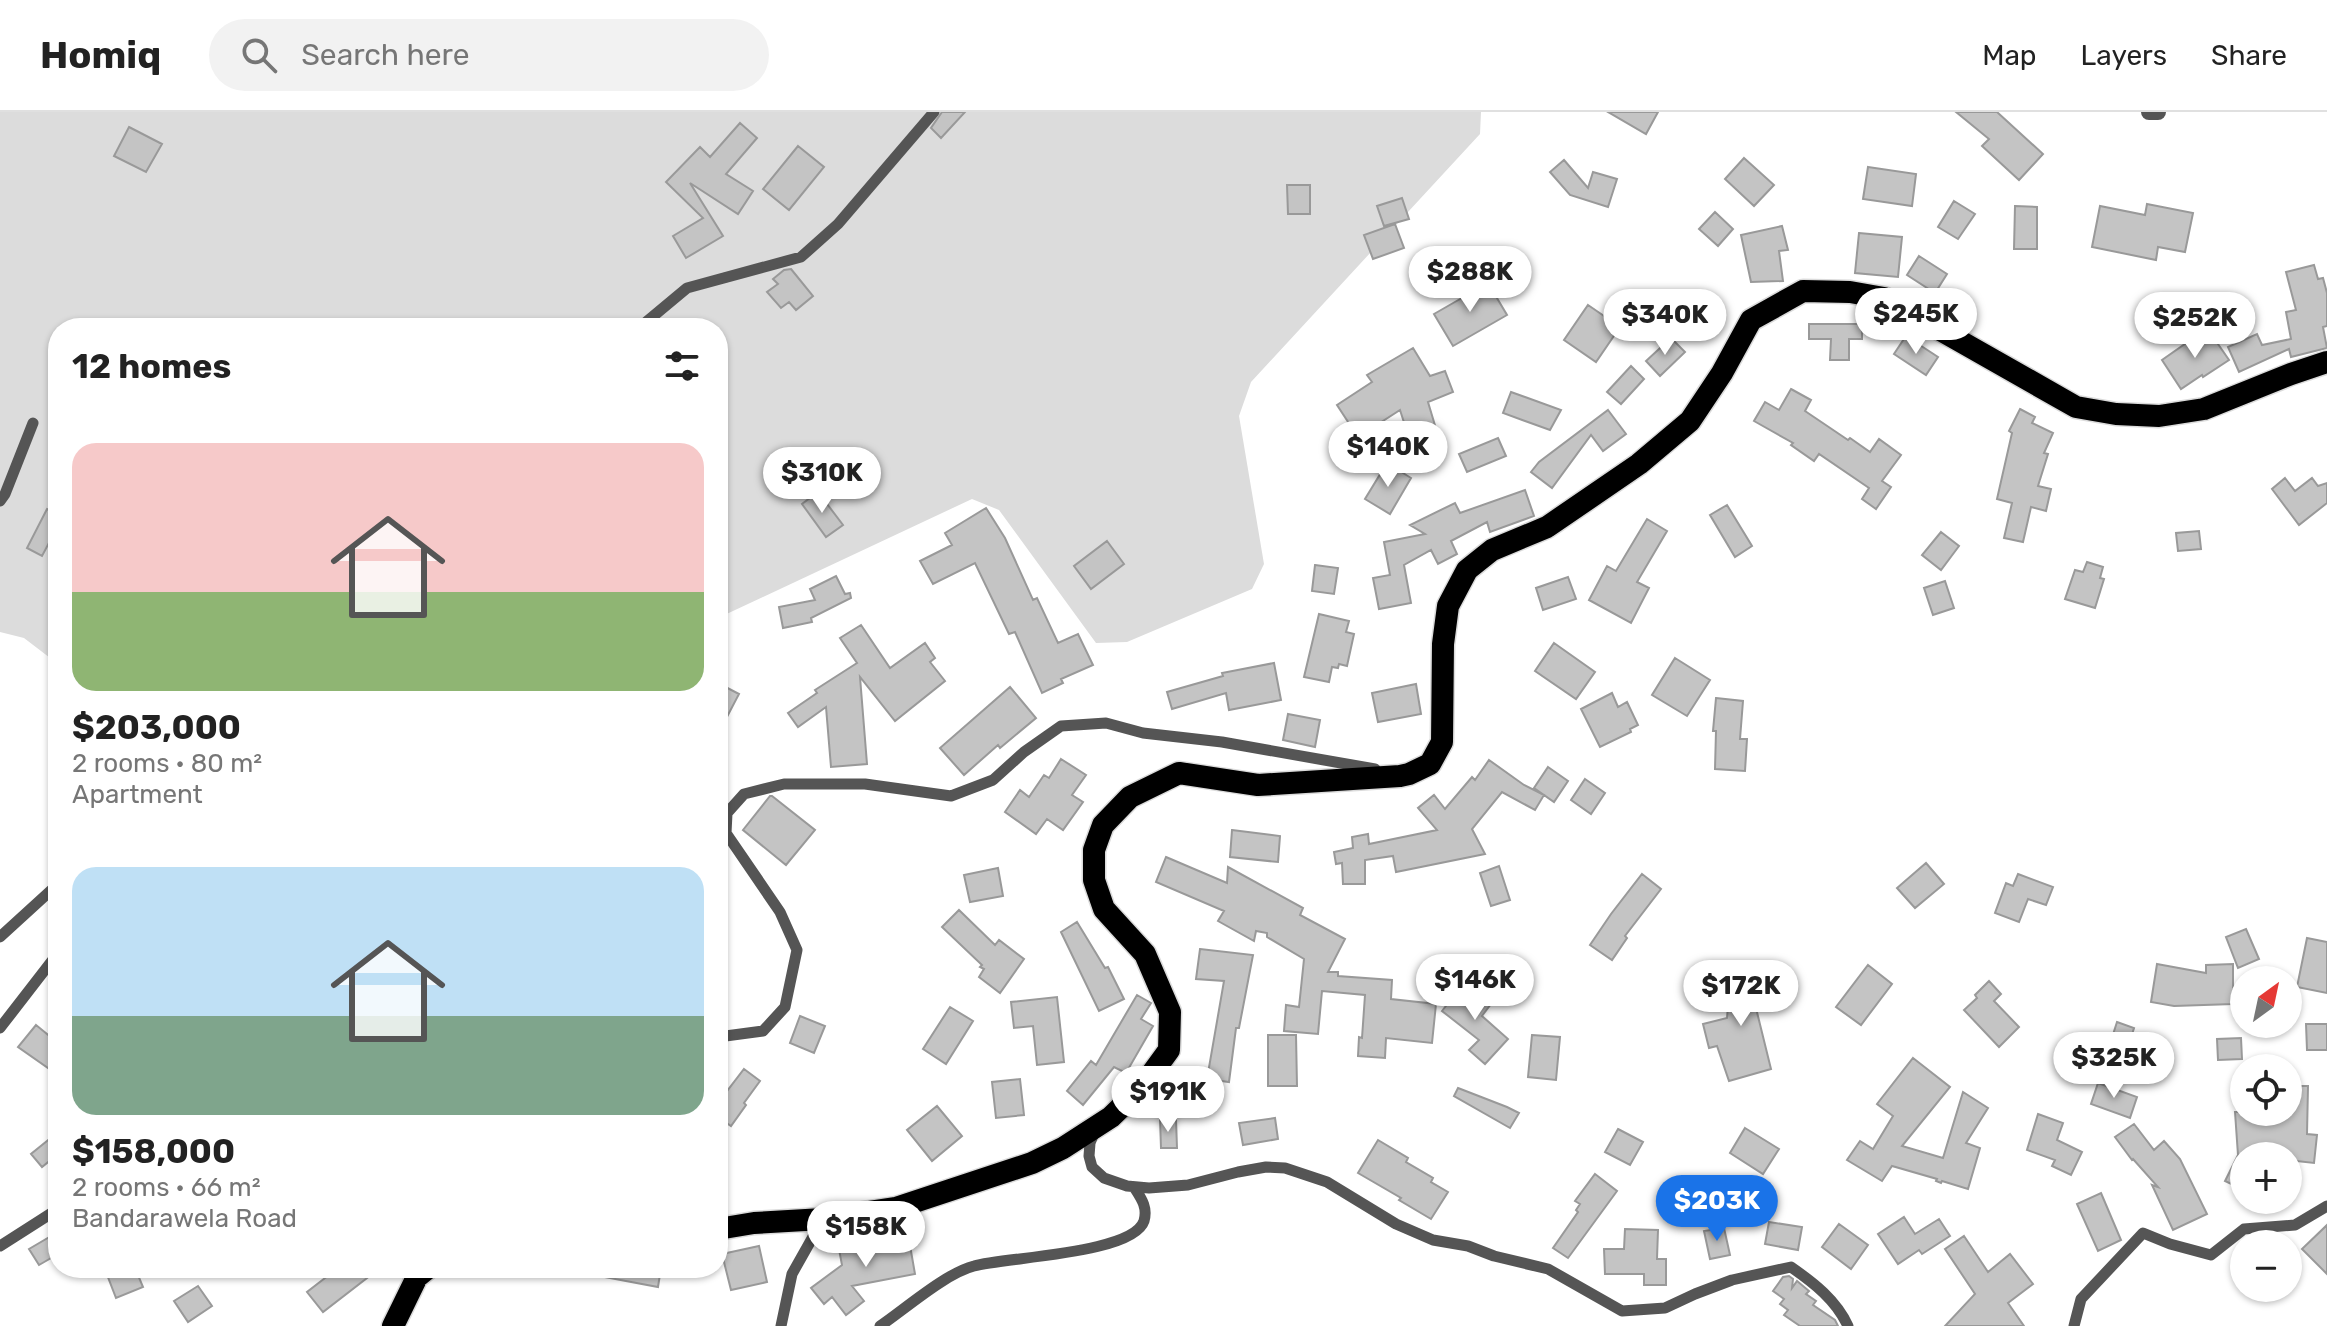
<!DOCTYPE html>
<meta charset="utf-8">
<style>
:root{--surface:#fff;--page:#f2f2f2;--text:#222;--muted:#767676;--line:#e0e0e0;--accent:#1a73e8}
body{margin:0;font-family:Rubik,sans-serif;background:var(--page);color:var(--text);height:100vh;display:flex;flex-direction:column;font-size:30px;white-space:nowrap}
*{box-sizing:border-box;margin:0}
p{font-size:26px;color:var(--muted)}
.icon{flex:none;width:44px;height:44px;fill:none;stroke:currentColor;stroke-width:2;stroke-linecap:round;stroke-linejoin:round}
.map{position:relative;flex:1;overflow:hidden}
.drawer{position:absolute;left:48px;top:206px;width:680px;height:960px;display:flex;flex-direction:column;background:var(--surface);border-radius:32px;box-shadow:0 2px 6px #0004}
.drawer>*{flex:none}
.needle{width:52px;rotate:33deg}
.controls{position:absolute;left:2230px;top:854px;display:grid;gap:16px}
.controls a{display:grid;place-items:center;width:72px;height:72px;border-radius:50%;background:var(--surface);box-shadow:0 2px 6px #0004;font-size:40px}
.price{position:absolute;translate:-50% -68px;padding:0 18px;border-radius:28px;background:#fff;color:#222;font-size:26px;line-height:52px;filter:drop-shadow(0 2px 4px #0008)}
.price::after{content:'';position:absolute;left:50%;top:48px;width:24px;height:18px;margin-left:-12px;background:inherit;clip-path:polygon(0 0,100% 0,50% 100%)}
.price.selected{background:var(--accent);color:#fff}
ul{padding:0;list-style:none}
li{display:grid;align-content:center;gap:16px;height:424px;padding:0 24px}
li span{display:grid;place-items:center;height:248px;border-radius:24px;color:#555}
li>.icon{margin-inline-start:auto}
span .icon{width:144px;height:144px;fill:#fffc;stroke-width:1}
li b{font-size:34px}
h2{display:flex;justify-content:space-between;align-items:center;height:96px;padding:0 24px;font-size:34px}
header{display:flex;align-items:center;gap:48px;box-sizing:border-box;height:112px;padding:0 40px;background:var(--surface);border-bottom:2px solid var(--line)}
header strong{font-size:38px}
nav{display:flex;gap:44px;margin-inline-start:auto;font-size:28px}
.search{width:560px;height:72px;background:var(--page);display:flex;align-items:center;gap:20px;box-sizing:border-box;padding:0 28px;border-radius:44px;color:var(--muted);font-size:30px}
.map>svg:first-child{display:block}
</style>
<header>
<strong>Homiq</strong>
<div class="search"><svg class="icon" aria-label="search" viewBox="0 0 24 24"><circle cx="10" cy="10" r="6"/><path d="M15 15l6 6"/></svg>Search here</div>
<nav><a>Map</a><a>Layers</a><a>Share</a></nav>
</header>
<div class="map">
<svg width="2327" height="1214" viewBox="0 0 2327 1214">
<rect width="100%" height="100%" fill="#fff"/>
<path fill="#dcdcdc" d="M0,0H1481L1480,22L1251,270L1239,304L1264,452L1252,477L1127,530L1096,531L999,398L972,387L718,506V216H58V552L24,526L0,520Z"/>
<path fill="#c4c4c4" stroke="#999" stroke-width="2" d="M942,0H965L941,26L931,16Z
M1608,0H1658L1646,22Z
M1956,0H1997L2043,42L2019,68L1982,34L1989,27Z
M740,11L757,26L726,62L753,79L738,102L690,71L723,124L686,146L673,124L703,106L666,70L700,35L710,45Z
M129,15L162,32L146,60L114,44Z
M798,34L824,55L789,98L763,77Z
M1744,46L1774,73L1754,94L1725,67Z
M1564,48L1588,76L1593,60L1617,67L1608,95L1570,83L1550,60Z
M1868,55L1916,62L1912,94L1863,87Z
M1287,73H1310V102H1288Z
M1402,86L1409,107L1384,114L1377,94Z
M1954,89L1975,102L1958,127L1938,115Z
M2147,92L2193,101L2185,140L2158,135L2156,148L2092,135L2100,94L2145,103Z
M2015,94L2037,95V137H2014Z
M1715,100L1733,117L1718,134L1699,117Z
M1395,112L1404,136L1373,147L1364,123Z
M1782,114L1788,138L1779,139L1783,169L1751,170L1741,123Z
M1859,121L1902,125L1898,165L1855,161Z
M1919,144L1947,162L1935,181L1907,163Z
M2314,153L2318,167L2323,166L2327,181V214L2323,215L2327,236L2291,245L2289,237L2239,260L2228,235L2257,222L2262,233L2291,227L2286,200L2296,198L2286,160Z
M791,157L813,184L796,198L789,190L781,196L767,180L778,172L773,167L784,158Z
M1488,171L1507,203L1453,234L1434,202Z
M1588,193L1620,215L1596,250L1564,228Z
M1809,212H1862V227H1849V248H1830L1831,227H1809Z
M2209,219L2229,248L2203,265L2202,263L2181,277L2162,248L2195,225L2197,228Z
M1906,224L1938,245L1926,263L1894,242Z
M1671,226L1685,240L1660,264L1646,249Z
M1413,236L1430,264L1445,259L1453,280L1428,290L1437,320L1410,329L1400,298L1358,325L1337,293L1372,270L1367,263Z
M1631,254L1644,267L1621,292L1607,280Z
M1791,277L1811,288L1805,299L1848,328L1850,326L1870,340L1879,327L1901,343L1882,369L1891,375L1876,397L1862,387L1869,376L1819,342L1814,349L1791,333L1793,331L1754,309L1765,290L1779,298Z
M1511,280L1561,298L1550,318L1503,301Z
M2020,297L2035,305L2032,311L2053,321L2044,341L2048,342L2038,374L2051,377L2046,399L2031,395L2023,430L2004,426L2012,391L1997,387L2012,321L2009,319Z
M1608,298L1626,322L1603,339L1591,323L1552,376L1531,360L1539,350Z
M1498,326L1506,344L1467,360L1459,342Z
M1387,351L1411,366L1390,402L1365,387Z
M2285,366L2295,379L2312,366L2318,374L2327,371V391L2299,413L2272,377Z
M1525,378L1534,404L1490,420L1487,410L1451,429L1457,442L1438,452L1431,438L1404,453L1411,491L1379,497L1373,466L1390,463L1384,430L1425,422L1410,413L1455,391L1460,401Z
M818,380L843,413L826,425L802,392Z
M1727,393L1752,434L1735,445L1710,403Z
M986,396L1005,426L1033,488L1037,486L1058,531L1078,522L1093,553L1061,567L1063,571L1042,581L1015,520L1009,522L975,451L933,472L920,449L952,433L945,421Z
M47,397L58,403V414L42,444L27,436Z
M1647,407L1667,419L1637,470L1649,476L1631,511L1589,488L1607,454L1616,459Z
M2199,419L2201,437L2178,439L2176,421Z
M1941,420L1959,434L1941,458L1922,443Z
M1107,429L1124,452L1091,477L1074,454Z
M2087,450L2103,455L2100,466L2104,467L2095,496L2065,487L2075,458L2083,460Z
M1315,453L1338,456L1334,482L1312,479Z
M836,464L845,482L850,481L851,486L811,506L812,510L783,516L779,495L815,488L810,477Z
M1568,465L1576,487L1543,498L1536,476Z
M1945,469L1954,496L1933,503L1924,476Z
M1319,502L1349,509L1346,520L1354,522L1347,554L1339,552L1338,556L1332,555L1329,570L1304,565Z
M861,513L890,556L925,531L935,546L930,550L945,569L895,609L860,565L867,652L831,655L826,595L798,615L788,601L817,581L815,578L857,551L840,526Z
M1554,531L1595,560L1576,587L1535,559Z
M1675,546L1710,568L1687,604L1652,583Z
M1274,551L1281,588L1229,598L1226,581L1172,597L1167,580L1223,564L1222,561Z
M718,571L739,582L718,622Z
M1416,572L1421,602L1378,610L1372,581Z
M1010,575L1036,606L1000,636L998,633L964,663L940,636Z
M1612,581L1618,595L1627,590L1638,613L1630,617L1631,620L1600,635L1581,597Z
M1716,586L1743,589L1740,627H1747L1745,659L1715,657L1716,619H1713Z
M1288,602L1320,608L1315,635L1283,628Z
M1061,647L1086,663L1072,683L1083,690L1063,718L1047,707L1036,722L1005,700L1020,678L1029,685L1044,663L1049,666Z
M1489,648L1524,673L1544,683L1535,698L1502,680L1472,717L1485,742L1396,760L1393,744L1365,748V772H1343L1342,751L1336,752L1334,740L1353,736L1352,725L1368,722L1369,732L1437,718L1418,696L1434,683L1445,697L1472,665L1475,668Z
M1548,655L1568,669L1554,690L1534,676Z
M1585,667L1605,681L1591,702L1571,688Z
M770,684H772L815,718L786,753L743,718Z
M1232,718L1280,724L1278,750L1230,745Z
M1166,745L1227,771L1228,755L1303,796L1300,803L1345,827L1328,860H1338V864L1392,868L1391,887L1436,892L1432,931L1386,926L1385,946L1358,944L1359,925L1362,926L1365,883L1322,879L1318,922L1284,919L1286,893L1299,895L1304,847L1267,825V821L1256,819L1254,829L1218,809L1224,799L1156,770Z
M1926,751L1944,772L1915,796L1897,776Z
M1499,754L1510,788L1491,794L1480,761Z
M998,756L1003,784L970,790L964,763Z
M1642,762L1661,777L1625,824L1627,826L1612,848L1590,833L1611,802Z
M2018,762L2053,775L2046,793L2028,787L2019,810L1995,801L2006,771L2013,774Z
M959,798L995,833L999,828L1024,847L1000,881L979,865L984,857L980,855L982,853L942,815Z
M1077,810L1105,856L1108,855L1124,887L1099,899L1061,820Z
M2246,817L2259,847L2238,856L2226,825Z
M2307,826L2327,830V881L2297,875Z
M1200,837L1253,843L1239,916H1236L1229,970L1207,967L1224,869L1196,867Z
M2157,852L2206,861V853L2233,852V892L2174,894L2151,890Z
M1868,853L1892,872L1861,913L1836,895Z
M1731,857L1766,860L1764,885L1753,884L1771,957L1729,969L1717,934L1709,936L1703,912L1727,906Z
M1989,869L2001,882L1994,889L2019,915L1999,935L1964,898L1977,886L1975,883Z
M1464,871L1491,892L1482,904L1508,927L1485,952L1469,938L1479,928L1442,899Z
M1137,883L1151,891L1141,907L1153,914L1126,961L1114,955L1083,993L1067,979L1091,949L1096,953Z
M1057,885L1064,950L1037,953L1033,914L1014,916L1011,890Z
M950,895L973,909L946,952L923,937Z
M800,904L825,914L814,941L790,931Z
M2117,910L2134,916L2127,938L2110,932Z
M2306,912H2327V938H2307Z
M36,913L58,931V963L18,935Z
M1268,923H1296L1297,974H1268Z
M1532,923L1560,925L1556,968L1528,965Z
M2241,926L2242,947L2218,948L2217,927Z
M1913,946L1950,975L1902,1034L1943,1046L1963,980L1988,996L1966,1031L1980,1036L1968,1077L1942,1069L1941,1071L1936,1069L1937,1067L1892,1054L1882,1069L1847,1048L1860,1029L1873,1037L1893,1004L1877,992Z
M744,957L760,969L744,991L746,993L731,1014L718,1005V972L727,979Z
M1020,967L1024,1003L996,1006L992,970Z
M2098,971L2137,985L2130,1006L2091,992Z
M2288,974H2308L2307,1022L2317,1023L2314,1051L2288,1048V1044H2244V1078L2225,1069L2238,1043L2235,1000H2288Z
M1458,976L1507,995L1519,1001L1510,1016L1454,984Z
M937,994L962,1024L932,1049L907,1018Z
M2038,1002L2063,1011L2057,1028L2082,1040L2071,1063L2052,1054L2055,1048L2027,1038Z
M1275,1006L1278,1027L1243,1033L1239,1011Z
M1160,1007H1176L1177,1036H1161Z
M2134,1012L2154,1038L2164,1029L2180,1047L2207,1102L2173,1118L2152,1073L2158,1075L2133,1047L2132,1048L2115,1025Z
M1745,1016L1779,1037L1763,1062L1730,1041Z
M1618,1017L1643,1030L1630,1053L1605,1040Z
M58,1020V1042L42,1055L31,1042Z
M1378,1028L1408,1046L1406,1050L1433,1066L1431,1070L1448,1080L1431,1107L1399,1088L1401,1086L1358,1061Z
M1595,1062L1617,1079L1568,1146L1553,1136L1578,1100L1576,1098L1580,1092L1575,1089Z
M2101,1081L2121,1128L2098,1139L2077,1092Z
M1904,1105L1915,1122L1939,1107L1950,1124L1922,1142L1919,1138L1898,1152L1878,1122Z
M1769,1110L1802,1115L1798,1138L1765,1132Z
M1839,1112L1868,1133L1851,1157L1822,1135Z
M2327,1113V1162L2302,1137Z
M1724,1116L1730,1143L1710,1147L1704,1119Z
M1625,1117L1658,1118L1657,1147H1666V1173H1644V1162H1605L1604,1137H1624Z
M58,1120V1142L39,1153L29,1137Z
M908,1122L915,1162L852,1174L864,1189L846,1203L832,1185L824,1192L811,1176L842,1153L838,1132Z
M1964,1124L1988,1160L2010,1142L2033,1172L2008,1191L2024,1214H1945L1975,1182L1945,1137Z
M759,1134L767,1170L731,1178L722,1142Z
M116,1156H135L143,1175L116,1186L106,1160Z
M338,1156H380L323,1200L307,1180Z
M600,1156H661L658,1175L599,1164Z
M1789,1164L1793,1167L1792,1176L1797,1169L1809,1179L1806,1182L1816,1189L1813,1193L1835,1208L1838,1214H1800L1784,1203L1788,1198L1780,1192L1784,1187L1773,1179L1783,1165Z
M198,1174L212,1194L188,1210L174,1189Z"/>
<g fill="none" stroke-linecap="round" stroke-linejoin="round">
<g stroke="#dbdbdb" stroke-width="25">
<path id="trunk" d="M718,1117L754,1111L823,1107L896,1096L1032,1051L1063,1036L1111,1005L1142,975L1169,938L1170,900L1145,842L1104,797L1094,768V738L1103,713L1130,685L1179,661L1258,673L1400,664L1409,662L1430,652L1442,630L1443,532L1448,494L1467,458L1492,438L1547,415L1639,352L1690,309L1722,261L1751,208L1803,179L1850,180L1884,186L2076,295L2116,302L2159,304L2204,297L2291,262L2327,250
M393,1214L417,1165L428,1156"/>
</g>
<path stroke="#555" stroke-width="11" d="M639,216L687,176L801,145L838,112L934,0
M0,389L5,382L33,311
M0,825L58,772
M0,916L58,841
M718,925L763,919L785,895L797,838L780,800L726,721L727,701L744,682L784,672H865L951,684L993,668L1024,640L1061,614L1106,611L1143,621L1222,630L1375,657
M1095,1019L1090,1031L1089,1044L1092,1055L1104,1066L1127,1074L1149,1076L1188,1073L1238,1060L1266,1055L1285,1056L1327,1070L1396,1112L1433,1128L1468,1134L1494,1144L1548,1157L1622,1199L1665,1196L1695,1182L1732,1168L1791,1155C1814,1171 1836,1188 1848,1214
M0,1134L58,1097
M781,1214L792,1162L823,1107
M880,1214C905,1197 946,1161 974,1154C1006,1145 1133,1142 1144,1109C1148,1095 1141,1086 1134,1075
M2074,1214L2081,1187L2143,1121L2170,1132L2211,1143L2244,1117L2295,1113L2327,1094"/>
<path stroke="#555" stroke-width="16" d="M2149,0H2158"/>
<use href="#trunk" stroke="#000" stroke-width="22"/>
</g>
</svg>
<div class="controls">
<a><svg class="needle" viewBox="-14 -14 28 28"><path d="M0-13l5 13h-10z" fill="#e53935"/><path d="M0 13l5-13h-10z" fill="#767676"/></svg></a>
<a><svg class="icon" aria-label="locate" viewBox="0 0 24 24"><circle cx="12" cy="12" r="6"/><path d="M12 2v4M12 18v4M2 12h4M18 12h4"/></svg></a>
<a>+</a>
<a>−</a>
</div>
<b class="price" style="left:1470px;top:202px">$288K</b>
<b class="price" style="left:1916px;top:244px">$245K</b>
<b class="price" style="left:1665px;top:245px">$340K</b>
<b class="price" style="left:2195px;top:248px">$252K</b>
<b class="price" style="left:1388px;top:377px">$140K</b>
<b class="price" style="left:822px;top:403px">$310K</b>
<b class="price" style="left:1475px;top:910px">$146K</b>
<b class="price" style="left:1741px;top:916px">$172K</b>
<b class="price" style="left:2114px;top:988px">$325K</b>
<b class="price" style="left:1168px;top:1022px">$191K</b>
<b class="price selected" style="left:1717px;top:1131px">$203K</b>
<b class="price" style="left:866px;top:1157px">$158K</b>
<section class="drawer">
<h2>12 homes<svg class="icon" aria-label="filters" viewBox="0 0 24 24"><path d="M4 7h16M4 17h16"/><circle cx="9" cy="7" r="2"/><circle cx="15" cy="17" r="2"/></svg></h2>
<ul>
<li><span style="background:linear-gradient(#f6c9c9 60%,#8fb573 0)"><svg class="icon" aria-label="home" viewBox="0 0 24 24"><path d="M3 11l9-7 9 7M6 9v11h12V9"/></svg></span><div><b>$203,000</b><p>2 rooms · 80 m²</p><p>Apartment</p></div></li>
<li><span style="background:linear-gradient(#bfe0f5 60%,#7fa58c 0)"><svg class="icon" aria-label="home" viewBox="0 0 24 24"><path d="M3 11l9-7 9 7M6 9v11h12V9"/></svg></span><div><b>$158,000</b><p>2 rooms · 66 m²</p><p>Bandarawela Road</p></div></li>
</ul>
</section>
</div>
